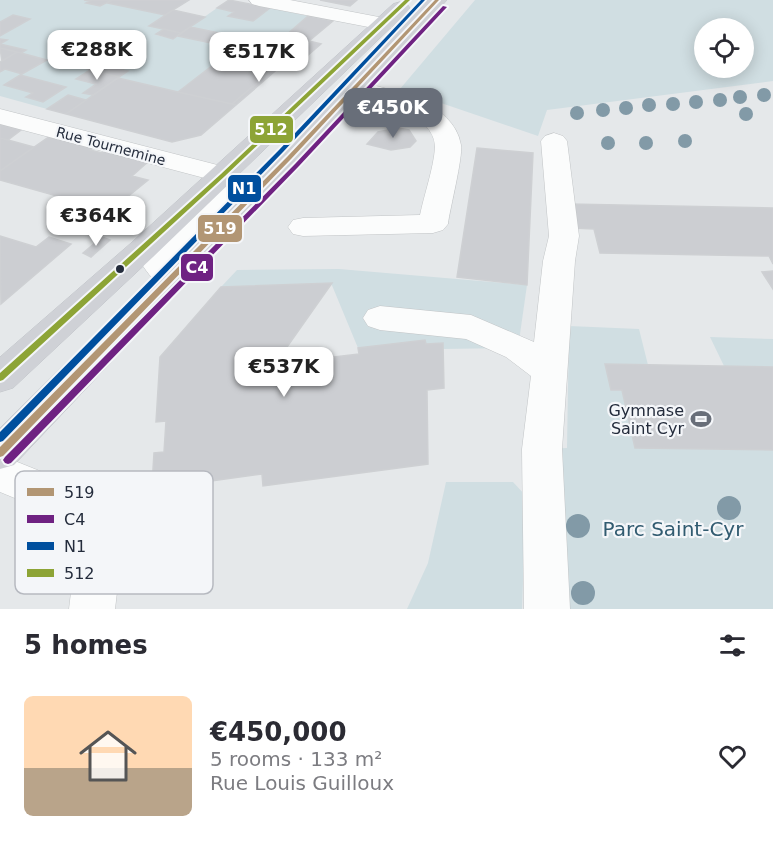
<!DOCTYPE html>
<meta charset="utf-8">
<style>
:root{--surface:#fff;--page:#f7f7f7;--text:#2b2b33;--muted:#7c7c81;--accent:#686e79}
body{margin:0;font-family:"DejaVu Sans",sans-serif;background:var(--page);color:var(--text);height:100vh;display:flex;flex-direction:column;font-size:22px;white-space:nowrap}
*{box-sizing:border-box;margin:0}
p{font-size:20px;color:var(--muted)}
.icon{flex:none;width:33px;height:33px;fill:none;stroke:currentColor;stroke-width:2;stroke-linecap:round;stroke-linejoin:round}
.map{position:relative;height:609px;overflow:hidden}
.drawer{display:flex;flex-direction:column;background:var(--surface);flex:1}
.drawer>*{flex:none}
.buttons{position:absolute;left:694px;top:18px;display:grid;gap:12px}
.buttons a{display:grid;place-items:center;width:60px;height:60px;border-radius:50%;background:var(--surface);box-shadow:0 3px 15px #0003;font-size:30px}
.price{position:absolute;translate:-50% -51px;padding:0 14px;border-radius:12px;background:#fff;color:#222;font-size:20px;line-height:39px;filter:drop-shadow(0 2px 3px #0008)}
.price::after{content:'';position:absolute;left:50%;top:36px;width:18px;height:14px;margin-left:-9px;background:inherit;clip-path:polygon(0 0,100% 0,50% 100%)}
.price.on{background:var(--accent);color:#fff}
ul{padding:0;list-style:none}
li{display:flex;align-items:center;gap:18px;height:150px;padding:0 24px}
li span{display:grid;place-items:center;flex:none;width:168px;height:120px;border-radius:9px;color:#555}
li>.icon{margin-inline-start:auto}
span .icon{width:72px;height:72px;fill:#fffc;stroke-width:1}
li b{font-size:26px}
h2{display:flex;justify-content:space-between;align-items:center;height:72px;padding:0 24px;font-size:26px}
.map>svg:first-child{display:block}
</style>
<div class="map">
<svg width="773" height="609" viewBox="0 0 773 609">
<rect width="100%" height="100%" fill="#e5e8ea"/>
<path fill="#d0dee2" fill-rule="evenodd" d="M0,0H84L90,1L87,3L100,6L107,3L165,15L150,25L164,29L157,35L173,39L178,36L235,48L247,39L190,27L217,8L234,12L229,15L270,8L308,16L285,36L272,33L250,51L235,48L178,92L118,78L127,71L84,68L90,70L76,79L96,84L84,93L93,95L86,100L68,95L47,109L0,96V72L5,69L22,74L46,60L21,53L25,50L0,44L6,41L0,39Z
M475,0H773V81L547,110L538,136L400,89ZM705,28H744V68H705Z
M339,269L527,285L518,348L442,349V343L426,344L425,341L358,348L331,283L221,287L237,270Z
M569,326L639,329L648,365L605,364L611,390H622L635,448L773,450V609H547L542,449L567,448Z
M710,337L773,339V367L724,366Z
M446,482H513L526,496L522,609H407L428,563Z"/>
<path fill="#ccced2" stroke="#ced0d3" stroke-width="1.5" d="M84,0H112L100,6L86,3L90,1Z
M112,0H189L165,15L107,3Z
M229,0L270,8L253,21L228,16L234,12L217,8Z
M320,0H357L350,6Z
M173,10L205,17L181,33L149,26Z
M13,15L30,19L0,36V22Z
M308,16L333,21L309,41L285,36Z
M190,27L248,39L235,48L178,36Z
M164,29L181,33L173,39L156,34Z
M272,33L285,36L309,41L289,59L250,51Z
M0,39L7,40L0,44L26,50L21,53L0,48Z
M309,41L321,44L300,62L289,59Z
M0,48L17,52L2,61Z
M235,48L285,59L232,104L178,92Z
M17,52L21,53L47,60L22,74L5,69L0,72V62Z
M79,52L99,56L81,68L62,63Z
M285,59H289L236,105L232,104Z
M93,62L128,71L119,77L84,68Z
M90,70L119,77L93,95L83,93L96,84L76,79Z
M20,75L66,87L43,102L26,97L33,93L4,85Z
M118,78L178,92L236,105L201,135L172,142L66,114Z
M68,95L86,100L66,114L47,109Z
M0,124L21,130L8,140L0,138Z
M398,128L409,130L416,141L410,147L391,150L367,144L378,132Z
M50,136L94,148L90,150L102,153L105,150L149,161L132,176L148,180L110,211L0,180V171Z
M0,138L8,140L34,147L0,171Z
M477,148L533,153L527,285L457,277Z
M568,204L773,208V264L769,256L600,253L594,229L573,228Z
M0,236L36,247L49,237L71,244L1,304Z
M102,237L110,240L91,257L83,253Z
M773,271V289L762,272Z
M332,283L282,354L300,361L359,354L358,348L425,340L426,344L443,343L444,388L427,390L428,464L263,486L262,474L211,481L212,494L151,502L154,453L164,452L166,421L156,422L160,357L221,287Z
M605,364L773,367V450L635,448L622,390H611Z"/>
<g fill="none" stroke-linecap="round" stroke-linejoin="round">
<g stroke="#c2c5c7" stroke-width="1">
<path id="minor" d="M249,0H290L384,18L391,20L394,24L391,28L384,30L259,6L252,4Z
M354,81C389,89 454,101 461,145C463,158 450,208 448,224L443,230L433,233L303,236L293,234L288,227L293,220L303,218L420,215C424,195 434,167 435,147C435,112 371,99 346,93L342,88L346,83Z
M0,109L233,169L246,192L177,266L187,279L182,287C163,292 154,282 143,266L148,259L217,191L212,180L0,124Z
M554,133L563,136L567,141L579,236L575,261L562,449L570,609H524L522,449L531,376L506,357L466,339L380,330L368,326L363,318L368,310L380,306L471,315L534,342L543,261L549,236L541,141L545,136Z
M0,455L77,486L118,584L115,609H69L72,584L46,511L0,492Z"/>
</g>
<g stroke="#c1c5c9" stroke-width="1">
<path id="major" d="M426,0H447L298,164L14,465L0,469V428L280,152Z
M400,2L407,4L410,8L407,12L153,257L13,388L0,392V357L131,243L393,4Z"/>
</g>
<use href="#minor" fill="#fbfcfc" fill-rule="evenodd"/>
<use href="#major" fill="#cfd1d6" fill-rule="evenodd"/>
<g stroke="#f4f6f9" stroke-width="4">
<path id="bus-1" d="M435,0H439L291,159L3,456L0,457V447L287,157Z"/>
</g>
<g stroke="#f4f6f9" stroke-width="4">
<path id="bus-2" d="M443,6L447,7L299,166L11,463L8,464L5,463L3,460L5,457L295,164Z"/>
</g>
<g stroke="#f4f6f9" stroke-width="4">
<path id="bus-3" d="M421,0H425L283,152L3,441L0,442V432L279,150Z"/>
</g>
<g stroke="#f4f6f9" stroke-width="4">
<path id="bus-4" d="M405,0H410L225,176L3,380L0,381V373L221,174Z"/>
</g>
<use href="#bus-1" fill="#b29674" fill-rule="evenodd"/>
<use href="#bus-2" fill="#6f2282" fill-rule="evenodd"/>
<use href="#bus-3" fill="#004f9e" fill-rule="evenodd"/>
<use href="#bus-4" fill="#8da436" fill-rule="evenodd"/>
</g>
<g fill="#829aa7">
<circle cx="764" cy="95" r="7"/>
<circle cx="740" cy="97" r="7"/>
<circle cx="720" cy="100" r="7"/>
<circle cx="696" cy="102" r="7"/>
<circle cx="673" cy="104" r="7"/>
<circle cx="649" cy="105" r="7"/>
<circle cx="626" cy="108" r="7"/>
<circle cx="603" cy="110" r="7"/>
<circle cx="577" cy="113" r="7"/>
<circle cx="746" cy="114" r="7"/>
<circle cx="685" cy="141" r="7"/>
<circle cx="608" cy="143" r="7"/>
<circle cx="646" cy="143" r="7"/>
<circle cx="729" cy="508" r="12"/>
<circle cx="578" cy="526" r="12"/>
<circle cx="583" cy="593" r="12"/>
</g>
<defs>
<g id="stadium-bare" transform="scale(1.62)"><path d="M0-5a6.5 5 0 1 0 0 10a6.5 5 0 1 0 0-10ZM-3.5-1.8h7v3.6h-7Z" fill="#686e79" stroke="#f4f6f9" stroke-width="2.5" paint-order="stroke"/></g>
</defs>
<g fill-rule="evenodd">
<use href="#stadium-bare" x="701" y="419"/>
</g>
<circle fill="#242c3c" stroke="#f4f6f9" stroke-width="2" cx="120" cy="269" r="5"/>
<g text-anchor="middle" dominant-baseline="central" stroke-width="4.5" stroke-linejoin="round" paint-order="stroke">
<g font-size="14" fill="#242c3c" stroke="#f4f6f9">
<text transform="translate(111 146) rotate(15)">Rue Tournemine</text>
</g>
<g font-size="16" fill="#242c3c" stroke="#f4f6f9" text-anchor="end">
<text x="684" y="410">Gymnase<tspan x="684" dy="18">Saint Cyr</tspan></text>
</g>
<g font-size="20" fill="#315b70" stroke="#f4f6f9">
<text x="673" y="529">Parc Saint-Cyr</text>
</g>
</g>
<rect x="15" y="471" width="198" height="123" rx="9" fill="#f4f6f9" stroke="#b6b9c0" stroke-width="1.5"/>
<rect x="27" y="488" width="27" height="8" fill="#b29674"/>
<rect x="27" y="515" width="27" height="8" fill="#6f2282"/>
<rect x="27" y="542" width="27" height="8" fill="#004f9e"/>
<rect x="27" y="569" width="27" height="8" fill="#8da436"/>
<g font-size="16" fill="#242c3c">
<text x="64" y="498">519</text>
<text x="64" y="525">C4</text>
<text x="64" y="552">N1</text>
<text x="64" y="579">512</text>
</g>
<g stroke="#f4f6f9" stroke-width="2">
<rect x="249" y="115" width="45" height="29" rx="6" fill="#8da436"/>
<rect x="227" y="174" width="35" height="29" rx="6" fill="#004f9e"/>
<rect x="197" y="214" width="46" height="29" rx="6" fill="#b29674"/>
<rect x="180" y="253" width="34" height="29" rx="6" fill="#6f2282"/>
</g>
<g font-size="16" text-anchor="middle" font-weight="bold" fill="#fff">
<text x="271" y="135">512</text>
<text x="244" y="194">N1</text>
<text x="220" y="234">519</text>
<text x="197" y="273">C4</text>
</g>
</svg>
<div class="buttons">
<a><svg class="icon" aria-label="locate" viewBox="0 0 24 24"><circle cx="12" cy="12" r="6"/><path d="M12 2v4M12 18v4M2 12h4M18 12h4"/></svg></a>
</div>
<b class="price" style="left:97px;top:81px">€288K</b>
<b class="price" style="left:259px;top:83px">€517K</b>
<b class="price on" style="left:393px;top:139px">€450K</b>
<b class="price" style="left:96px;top:247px">€364K</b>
<b class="price" style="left:284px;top:398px">€537K</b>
</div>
<section class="drawer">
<h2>5 homes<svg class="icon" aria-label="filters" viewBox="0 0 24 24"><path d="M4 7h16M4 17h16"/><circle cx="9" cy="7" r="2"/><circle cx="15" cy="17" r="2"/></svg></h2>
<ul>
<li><span style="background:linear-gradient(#ffd9b3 60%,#b9a48a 0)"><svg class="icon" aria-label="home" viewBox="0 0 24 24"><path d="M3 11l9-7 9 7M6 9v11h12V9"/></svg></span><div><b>€450,000</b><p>5 rooms · 133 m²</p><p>Rue Louis Guilloux</p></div><svg class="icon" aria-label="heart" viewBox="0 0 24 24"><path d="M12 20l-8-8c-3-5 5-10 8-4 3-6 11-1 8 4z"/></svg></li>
</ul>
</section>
